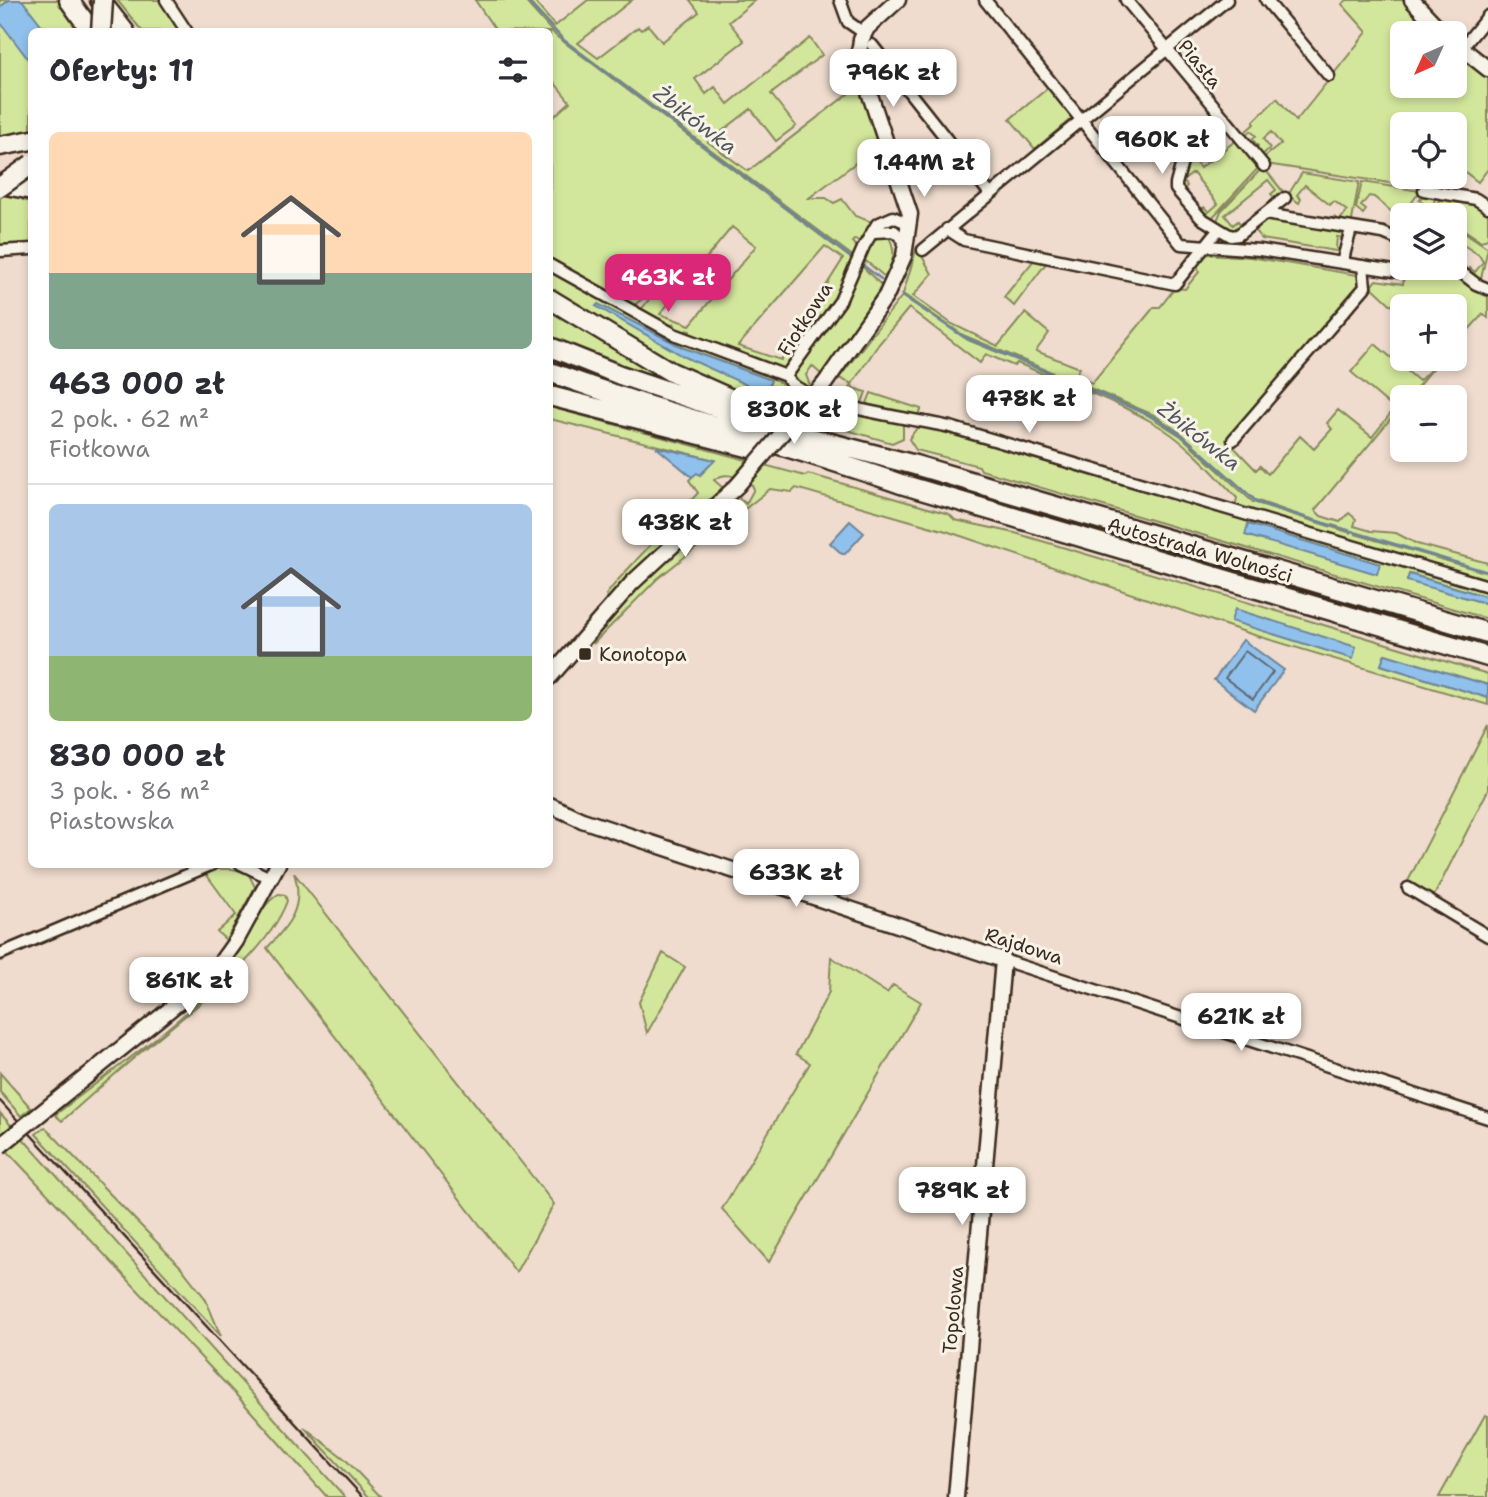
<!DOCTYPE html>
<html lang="pl">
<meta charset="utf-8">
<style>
:root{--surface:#fff;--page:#f7f7f7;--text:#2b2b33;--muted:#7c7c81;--line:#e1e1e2;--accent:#db2777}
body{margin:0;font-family:"Shantell Sans",sans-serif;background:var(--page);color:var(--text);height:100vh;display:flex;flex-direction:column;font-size:26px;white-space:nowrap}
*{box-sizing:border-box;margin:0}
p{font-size:23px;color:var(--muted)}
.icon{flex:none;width:38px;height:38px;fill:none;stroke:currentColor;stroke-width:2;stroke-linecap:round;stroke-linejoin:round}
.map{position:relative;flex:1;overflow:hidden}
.drawer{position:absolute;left:28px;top:28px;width:525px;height:840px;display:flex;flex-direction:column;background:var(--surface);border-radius:10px;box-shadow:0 4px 10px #0003}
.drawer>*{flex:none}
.needle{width:46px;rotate:225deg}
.buttons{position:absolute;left:1390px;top:21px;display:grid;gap:14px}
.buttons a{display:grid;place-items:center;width:77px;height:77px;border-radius:10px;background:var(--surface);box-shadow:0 4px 10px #0003;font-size:35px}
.price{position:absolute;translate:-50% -60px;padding:0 16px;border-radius:14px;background:#fff;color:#222;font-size:23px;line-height:46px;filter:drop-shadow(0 2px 4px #0008)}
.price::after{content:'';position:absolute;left:50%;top:42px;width:21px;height:16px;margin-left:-10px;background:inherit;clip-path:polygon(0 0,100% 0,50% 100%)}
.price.current{background:var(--accent);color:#fff}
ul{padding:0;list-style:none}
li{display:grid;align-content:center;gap:14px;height:371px;padding:0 21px}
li+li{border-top:2px solid var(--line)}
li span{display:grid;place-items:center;height:217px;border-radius:10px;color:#555}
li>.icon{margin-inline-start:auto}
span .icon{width:126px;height:126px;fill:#fffc;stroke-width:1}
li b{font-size:30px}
h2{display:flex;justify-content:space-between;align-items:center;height:84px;padding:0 21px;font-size:30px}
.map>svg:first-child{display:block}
</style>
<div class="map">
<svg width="1488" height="1497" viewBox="0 0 1488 1497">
<rect width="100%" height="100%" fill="#efdcce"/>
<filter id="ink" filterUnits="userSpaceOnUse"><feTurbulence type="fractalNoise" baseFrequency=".0143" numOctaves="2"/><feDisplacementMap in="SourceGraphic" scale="14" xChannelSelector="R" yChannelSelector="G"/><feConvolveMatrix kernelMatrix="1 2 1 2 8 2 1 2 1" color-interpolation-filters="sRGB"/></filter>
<g filter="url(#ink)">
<path fill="#d3e79c" stroke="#87885d" stroke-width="2" fill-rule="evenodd" d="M0,0H58L81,31L32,32L31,133L0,138Z
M117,0H161L182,31H142Z
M475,0H524L556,36L853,260C840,282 837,310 816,327L809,326L805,319L843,259L825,246L738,346L781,360L786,351L794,357L789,366L781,369L689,335L690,331L687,330L684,333L676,330L674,323L670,327L640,311L650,298L647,295L632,307L550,260V120L570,102L550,77V32L496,31ZM732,227L756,246L690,325L660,314Z
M527,0H533L555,26L588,0H632L578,43L598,58L638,27L641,30L648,25L662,42L699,12L690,0H755L729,22L744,41L695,79L706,94L715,87L728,104L810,38L822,55L771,94L796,126L776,141L751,109L708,142L748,171L861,84L881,144L809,198H826L834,203L842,199L855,216L872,222L860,242L855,239L852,242L858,248L854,257L563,39Z
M1347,0H1405L1436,33H1402V86H1454V48L1488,75V169L1478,182L1465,172L1453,187L1455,193L1266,164L1262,159L1281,144L1271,132L1263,139L1270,148L1260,157L1254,150L1258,146L1252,139L1256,136L1251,131L1247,134L1245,132L1254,124V121L1277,98L1296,121L1367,32L1342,4ZM1402,124H1454V177H1402Z
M1048,88L1072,118L1035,149L1010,119Z
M1239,138L1261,165L1210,220L1200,210L1204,207L1209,212L1218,204L1193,173L1183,181L1187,186L1183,190L1179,188L1187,153L1193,148L1197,153L1192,158L1200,168Z
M1263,167L1285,194L1277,201L1271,194L1276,190L1268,180L1225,215L1233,225L1238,221L1244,228L1232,232L1216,223L1221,211Z
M1302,173L1359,182L1351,226L1329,222L1334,217L1339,221L1347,211L1334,201L1330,205L1305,185L1297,195L1301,199L1299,203L1288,195Z
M1362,182L1420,191L1409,206L1420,215L1427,207L1419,200L1424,194L1436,196L1430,215H1406L1398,212L1393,213L1374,197L1369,196L1361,206L1366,210L1363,214L1356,208Z
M8,193L23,196V200L31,202V246L0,248V198Z
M1445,197L1477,204L1488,212V239L1481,241L1454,223V215L1433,213L1439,201Z
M1265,218L1339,230L1344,238L1337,237L1336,248L1342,252L1262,239L1252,228Z
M1454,225L1488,248L1480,283L1466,273L1470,268L1475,272L1483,262L1479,255L1454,239Z
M887,234C897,249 894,261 886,278L866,261L863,267L882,286L827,369L822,375L812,366L806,375L811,388L801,387L794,376L839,312L869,246L876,238Z
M930,239L918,249L932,274L913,296L952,324L998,346L1025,313L1049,333L1036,351L1080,368L1075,376L1092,383L1154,307H1160L1175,288L1185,289L1199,272L1196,261L1208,254L1250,257L1357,275L1359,291L1229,442L1256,470L1260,466L1268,474L1300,436L1314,449L1332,429L1327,423L1338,410L1372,437L1394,409L1351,372L1375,344L1419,381L1441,359L1409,397H1402V405L1315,510L1321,516L1340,522L1349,513L1356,519L1354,526L1371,531L1396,533L1417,544L1488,563V572L1482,571L1355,534L1488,573V582L1235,508L1237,498C1211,470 1186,441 1152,422C1110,398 1061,382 1017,363L1014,366L986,354L980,363L909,308L878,345L852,384L853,388L866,392L862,403L842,400L852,384L839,378L902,296L968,340L1141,411L1181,436L1253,502L1351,533L1255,500L1182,434L1154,415L963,335L903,294L917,247Z
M1034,260L1047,262L1014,306L1004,297Z
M1411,268H1450L1477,288L1480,294L1488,296V318L1483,314L1454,346V306H1402V315L1371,286L1376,280L1403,284L1404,276L1409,275Z
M550,270L673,339L760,371L803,397L790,412L750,398L671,362L550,288ZM596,306L684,348L771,380L766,394Z
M550,306L710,396L629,369L550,337Z
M550,352L870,461L869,465L550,366Z
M871,393L921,409V411L917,415L866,406Z
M819,401L903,421V438L892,443L805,418Z
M550,407L805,476L808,474L819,477L949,514L955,520L1015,533L1488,674V685L1385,654L1381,665L1488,698V705L1251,634L946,531L796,488L792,492L770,489L657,579L593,644C611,599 699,531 737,496L746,504L754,489L751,483C738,478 726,470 714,480L723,488L631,573L608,599L606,595L618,580L698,493L689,480L697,472L700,475L715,460L550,419Z
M919,425L1488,591V597L1410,574L1407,580L1488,604V619L981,470L979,466L916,450L909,439Z
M1488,725V790L1433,898L1406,885Z
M218,869H233L248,873L255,887L226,940L217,932L236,915L206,874Z
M294,873L554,1204L516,1272L267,948C289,925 305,907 294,873Z
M279,894L285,895L287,901C266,957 192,1009 147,1047C118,1071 90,1096 62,1121L55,1115C109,1072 176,1028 222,978C242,956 255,906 279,894Z
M663,953L685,967L647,1033L639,1002Z
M831,957L887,993L893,985L921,1002L769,1262L722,1209L810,1063L796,1054L829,992Z
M0,1073L31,1108L21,1116L0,1092Z
M0,1113L345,1497H327L239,1398L10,1154L0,1141Z
M45,1127L180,1266L205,1298L221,1336L36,1134Z
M1485,1415L1488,1416V1497H1439Z
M304,1427L345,1459L381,1497H369Z"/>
<path fill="#90c1ec" stroke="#6e859a" stroke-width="2" d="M9,0H22L46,31L32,32L31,63L0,22V7Z
M598,304L684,348L771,380L766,394L685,357L596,306Z
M656,447L715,460L700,475L697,473L692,477Z
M850,521L864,533L845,554H842L830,543Z
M1248,524L1380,564L1377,574L1245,535Z
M1409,574L1488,597V604L1407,581Z
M1235,609L1356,647L1353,659L1231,621Z
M1243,640L1284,670L1254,710L1214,680Z
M1385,654L1488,685V698L1381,665Z"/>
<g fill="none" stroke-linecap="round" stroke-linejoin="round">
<path stroke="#5d6670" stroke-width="2" d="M1245,651L1273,672L1253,699L1225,678Z"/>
<path stroke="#6e859a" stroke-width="2.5" d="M526,0L563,40L852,258
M864,266L881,279
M902,295L964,337L1158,419L1184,437L1258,503L1488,572"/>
<g stroke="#3b2a1e" stroke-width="15">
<path id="street" d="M166,0L187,32
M840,0L848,22L864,33
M985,0L1181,244L1260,250L1400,272L1405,268
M1126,0L1264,166
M1266,0L1329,76
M872,45L990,194
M1462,48L1488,16
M1424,190L1476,199L1488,207
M1265,214L1383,233L1402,241
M947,229L964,240L1175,284L1219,229L1231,236L1238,235L1285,198
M1219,229L1201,218L1176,189V184L1186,148L1221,118
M874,232L894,231L906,242
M923,250L1227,0
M0,251L32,249
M1342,263L1351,229
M550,265L674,334L786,376
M1454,267L1476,284L1488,289
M786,376C798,405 917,419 950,427L1488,586
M786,376L840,301L864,246L877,224L893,217L907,223
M1233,440L1365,287L1363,266
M241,864L270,878
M1408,888L1488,936
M0,954L213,864
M1003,960L1488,1118"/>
</g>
<g stroke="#3b2a1e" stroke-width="19">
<path id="secondary" d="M1412,0L1443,33
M1454,42L1488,69
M825,383L886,296L904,256L910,214L864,77L859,53L861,40L867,28L898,0
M550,677L632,583L737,486
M550,805L582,820L1003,960L956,1497
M51,1105L189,994L221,962L236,941L278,864"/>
</g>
<g stroke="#3b2a1e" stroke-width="23">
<path id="highway" d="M69,0L92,32
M100,0L125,32
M0,146L32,140
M0,184L32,190
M550,299L671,372L754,409
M550,347L620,375L796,434L915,465L1488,633
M550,372C665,415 785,443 901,484L1488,657
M550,396L755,449"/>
</g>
<use href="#street" stroke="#f7f3e8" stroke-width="10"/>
<use href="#secondary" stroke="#f7f3e8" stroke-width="14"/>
<use href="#highway" stroke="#f7f3e8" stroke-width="18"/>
<path stroke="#3b2a1e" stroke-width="2.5" d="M0,1101L363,1497"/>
<g stroke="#3b2a1e" stroke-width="19" stroke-linecap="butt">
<path id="secondary-bridge" d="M737,486L825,383
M0,1146L51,1105"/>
</g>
<g stroke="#3b2a1e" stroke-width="23" stroke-linecap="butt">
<path id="highway-bridge" d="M101,32L103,0
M0,187L32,164"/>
</g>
<use href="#secondary-bridge" stroke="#f7f3e8" stroke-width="14"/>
<use href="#highway-bridge" stroke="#f7f3e8" stroke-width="18"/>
</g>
</g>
<rect fill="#3b2a1e" stroke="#f7f3e8" stroke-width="2.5" x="578" y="647" width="14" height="14" rx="3.5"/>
<g text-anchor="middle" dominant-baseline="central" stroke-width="6" stroke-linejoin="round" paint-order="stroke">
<g font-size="19" fill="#3b2a1e" stroke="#f7f3e8">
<text transform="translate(1200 64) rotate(51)">Piasta</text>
<text transform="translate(805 319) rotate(-57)">Fiołkowa</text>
<text transform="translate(1200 550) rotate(16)">Autostrada Wolności</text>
<text transform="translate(1024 946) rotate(18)">Rajdowa</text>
<text transform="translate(953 1310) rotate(-85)">Topolowa</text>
</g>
<g font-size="19" fill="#3b2a1e" stroke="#f7f3e8" text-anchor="start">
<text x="599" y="654">Konotopa</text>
</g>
<g font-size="21" font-style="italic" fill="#54575c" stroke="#f7f3e8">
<text transform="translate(695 120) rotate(37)">Żbikówka</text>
<text transform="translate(1199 436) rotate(38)">Żbikówka</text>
</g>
</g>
</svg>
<div class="buttons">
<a><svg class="needle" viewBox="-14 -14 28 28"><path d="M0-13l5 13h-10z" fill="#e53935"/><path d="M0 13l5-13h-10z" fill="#7c7c81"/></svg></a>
<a><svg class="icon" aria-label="locate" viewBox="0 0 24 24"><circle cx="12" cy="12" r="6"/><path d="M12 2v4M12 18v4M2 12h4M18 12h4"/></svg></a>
<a><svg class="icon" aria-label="layers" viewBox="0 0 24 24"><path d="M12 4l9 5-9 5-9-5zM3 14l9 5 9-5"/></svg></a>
<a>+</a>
<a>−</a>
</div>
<b class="price" style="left:893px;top:109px">796K zł</b>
<b class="price" style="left:1162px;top:176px">960K zł</b>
<b class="price" style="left:924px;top:199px">1.44M zł</b>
<b class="price current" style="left:668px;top:314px">463K zł</b>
<b class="price" style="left:1029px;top:435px">478K zł</b>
<b class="price" style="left:794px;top:446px">830K zł</b>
<b class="price" style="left:685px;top:559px">438K zł</b>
<b class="price" style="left:796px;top:909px">633K zł</b>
<b class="price" style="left:189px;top:1017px">861K zł</b>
<b class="price" style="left:1241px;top:1053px">621K zł</b>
<b class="price" style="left:962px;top:1227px">789K zł</b>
<section class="drawer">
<h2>Oferty: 11<svg class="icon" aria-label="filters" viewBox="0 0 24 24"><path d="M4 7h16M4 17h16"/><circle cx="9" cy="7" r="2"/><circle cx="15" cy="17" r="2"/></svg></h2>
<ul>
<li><span style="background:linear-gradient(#ffd9b3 65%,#7fa58c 0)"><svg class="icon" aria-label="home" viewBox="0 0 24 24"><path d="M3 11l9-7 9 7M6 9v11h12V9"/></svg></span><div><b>463 000 zł</b><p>2 pok. · 62 m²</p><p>Fiołkowa</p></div></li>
<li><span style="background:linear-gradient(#a9c7e8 70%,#8fb573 0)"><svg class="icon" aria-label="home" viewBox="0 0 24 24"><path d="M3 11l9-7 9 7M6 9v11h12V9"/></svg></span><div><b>830 000 zł</b><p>3 pok. · 86 m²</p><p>Piastowska</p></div></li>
</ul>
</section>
</div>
